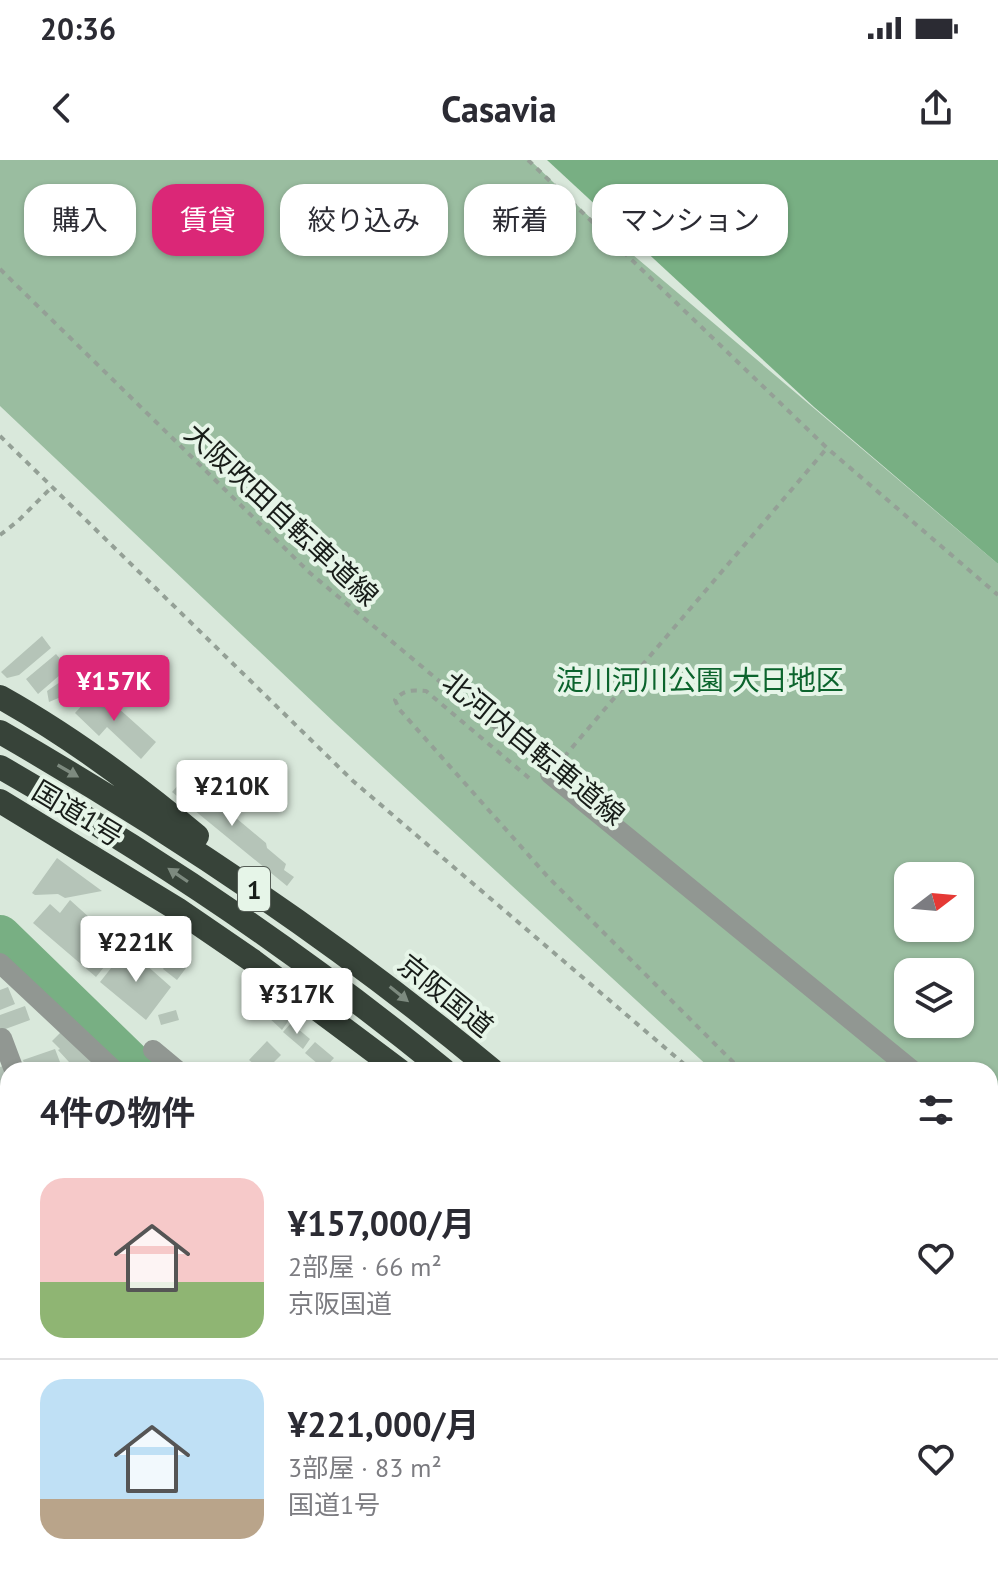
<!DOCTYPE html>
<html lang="ja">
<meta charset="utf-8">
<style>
:root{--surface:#fff;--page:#f7f7f7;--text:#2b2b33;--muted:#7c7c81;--line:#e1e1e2;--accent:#db2777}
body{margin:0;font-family:"PT Sans","Noto Sans JP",sans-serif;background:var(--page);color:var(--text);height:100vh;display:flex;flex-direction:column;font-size:30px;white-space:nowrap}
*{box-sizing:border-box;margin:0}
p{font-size:26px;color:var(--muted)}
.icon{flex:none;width:44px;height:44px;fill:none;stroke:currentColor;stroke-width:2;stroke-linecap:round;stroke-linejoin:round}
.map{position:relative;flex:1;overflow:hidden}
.details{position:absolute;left:0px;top:902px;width:998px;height:514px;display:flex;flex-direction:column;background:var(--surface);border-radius:24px 24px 0 0;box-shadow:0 2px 6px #0004}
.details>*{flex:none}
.hud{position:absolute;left:24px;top:24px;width:950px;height:72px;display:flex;gap:16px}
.needle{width:52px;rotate:74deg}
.controls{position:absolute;left:894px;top:702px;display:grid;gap:16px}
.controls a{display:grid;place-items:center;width:80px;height:80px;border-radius:16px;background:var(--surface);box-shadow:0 2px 6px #0004;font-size:40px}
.price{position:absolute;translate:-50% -68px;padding:0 18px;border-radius:8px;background:#fff;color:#222;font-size:26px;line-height:52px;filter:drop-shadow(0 2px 4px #0008)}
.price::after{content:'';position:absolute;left:50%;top:48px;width:24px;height:18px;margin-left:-12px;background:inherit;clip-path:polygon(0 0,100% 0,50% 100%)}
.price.active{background:var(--accent);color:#fff}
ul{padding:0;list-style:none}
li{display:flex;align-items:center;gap:24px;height:200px;padding:0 40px}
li+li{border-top:2px solid var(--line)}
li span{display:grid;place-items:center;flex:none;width:224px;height:160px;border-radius:24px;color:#555}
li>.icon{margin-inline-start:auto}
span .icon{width:96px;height:96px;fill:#fffc;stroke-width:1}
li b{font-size:34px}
h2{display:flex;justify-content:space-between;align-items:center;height:96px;padding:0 40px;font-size:34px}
.tag{padding:0 28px;border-radius:24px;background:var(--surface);box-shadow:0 2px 6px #0004;font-size:28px;line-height:72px}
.tag.active{background:var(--accent);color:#fff}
.status{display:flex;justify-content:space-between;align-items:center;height:56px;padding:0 40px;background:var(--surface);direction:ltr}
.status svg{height:22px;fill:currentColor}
header{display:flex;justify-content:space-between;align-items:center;height:104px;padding:0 40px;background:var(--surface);font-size:36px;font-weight:600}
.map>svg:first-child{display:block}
</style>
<div class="status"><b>20:36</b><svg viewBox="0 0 49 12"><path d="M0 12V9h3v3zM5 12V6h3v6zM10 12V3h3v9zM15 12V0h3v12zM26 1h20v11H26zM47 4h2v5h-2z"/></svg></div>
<header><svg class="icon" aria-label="back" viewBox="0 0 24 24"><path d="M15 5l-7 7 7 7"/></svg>Casavia<svg class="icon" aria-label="share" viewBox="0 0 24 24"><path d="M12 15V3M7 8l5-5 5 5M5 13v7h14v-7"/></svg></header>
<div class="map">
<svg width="998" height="1415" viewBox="0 0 998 1415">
<rect width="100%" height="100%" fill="#d9e8db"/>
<path fill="#9abda0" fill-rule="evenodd" d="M0,0H530L600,67L998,404V1152L990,1145V910H712L335,563L0,246ZM908,716H960V768H908ZM908,812H960V864H908Z"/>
<path fill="#78af83" d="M547,0H998V404L814,247Z"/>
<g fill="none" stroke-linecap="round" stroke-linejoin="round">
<path stroke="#78af83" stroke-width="42" d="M0,776L138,910
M776,1408L785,1415"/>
</g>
<path fill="#b5c4b8" d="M42,476L51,488L19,515L7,518L1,512Z
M56,494L68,508L38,534L26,519Z
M79,509L92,524L49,542L47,531Z
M97,529L156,582L141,599L107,567L99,576L75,553Z
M186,616L266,683L267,688L286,704L284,710L294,717L287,726L172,632Z
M57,698L102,731L65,738L58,734L35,735L32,733Z
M70,740L121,786L96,817L33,763L50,744L60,753Z
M127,788L171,827L146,860L100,822Z
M172,796L186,808L177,820L163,809Z
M8,827L15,844L0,850V830Z
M25,846L30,860L0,871V855Z
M176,850L179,860L161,865L158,855Z
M273,850L289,860L282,870L267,856Z
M291,863L310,879L303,889L283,872Z
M61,872L100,910H72L67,905L69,902L58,890L60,889L52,881Z
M267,881L281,895L271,905L275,910H255L252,907L254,904L249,900Z
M315,882L334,898L324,909L305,893Z
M55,889L63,910H26L23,900Z
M6,905L8,911V960L0,962V907Z
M8,1036V1076L0,1079V1039Z
M0,1110L8,1131V1170L0,1173Z
M8,1231V1254L0,1257V1234Z
M97,1408H125L128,1415H100Z
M185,1408H220L222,1415H188Z
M267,1408H311L314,1415H270Z
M352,1408H382L384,1415H345L344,1411Z
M412,1408H441L444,1415H413L410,1409Z
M520,1408H536L538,1415H512L510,1411Z
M670,1408H712L713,1410L708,1413L709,1415H673Z
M904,1408H927L921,1415H897Z"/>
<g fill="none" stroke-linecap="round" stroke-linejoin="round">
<path stroke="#94a096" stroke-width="4" stroke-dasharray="6 6" stroke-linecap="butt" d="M528,0L827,288L998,435
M0,109L310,413L536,602
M0,276L353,621L691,910
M0,375L18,361L52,327
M564,597L827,288
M529,618L426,531C412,530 404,529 395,540L399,549L548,717L741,910
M990,1005L998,1012
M990,1155L998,1161"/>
<path stroke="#919792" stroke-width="20" d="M550,614L912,910
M0,803L114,910
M2,878L14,910
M153,890L177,910
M990,974L998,981
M0,1008L8,1005
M0,1401L5,1415
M227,1408L229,1415
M449,1408L451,1415
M580,1408L581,1415
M748,1408L758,1415
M812,1408L821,1415
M971,1408L979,1415
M63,1415L81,1408"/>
<path stroke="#374339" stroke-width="24" d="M0,537C70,576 136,625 197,676
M0,572C174,672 337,781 492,910
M0,607C158,697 303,795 444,910
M0,641L177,749L253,801L399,910
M990,1327L998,1334
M990,1367L998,1374
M990,1403L998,1410"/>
</g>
<defs><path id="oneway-solid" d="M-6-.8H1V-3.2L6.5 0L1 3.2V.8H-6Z" transform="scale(2)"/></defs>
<g fill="#7d8a7f">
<use href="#oneway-solid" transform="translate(68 611) rotate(30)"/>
<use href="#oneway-solid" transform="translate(178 715) rotate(-146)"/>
<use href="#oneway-solid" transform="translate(399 834) rotate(39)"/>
</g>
<g text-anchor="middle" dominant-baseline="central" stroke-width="8" stroke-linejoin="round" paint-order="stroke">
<rect fill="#e6f5e8" stroke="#565e57" stroke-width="2" x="238" y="707" width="32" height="44" rx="6"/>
<g font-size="26" font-weight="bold" fill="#181d19">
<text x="254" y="729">1</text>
</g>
<g font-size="28" fill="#181d19" stroke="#e6f5e8">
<text transform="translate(282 354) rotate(43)">大阪吹田自転車道線</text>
<text transform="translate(534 588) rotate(39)">北河内自転車道線</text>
<text transform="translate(78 653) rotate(31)">国道1号</text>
<text transform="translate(446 835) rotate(39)">京阪国道</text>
</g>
<g font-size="28" fill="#0c642d" stroke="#e6f5e8">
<text x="700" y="519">淀川河川公園 大日地区</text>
</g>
</g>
</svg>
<div class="controls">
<a><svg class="needle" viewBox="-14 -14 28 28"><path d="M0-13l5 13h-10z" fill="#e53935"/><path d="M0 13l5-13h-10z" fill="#7c7c81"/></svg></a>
<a><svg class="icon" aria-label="layers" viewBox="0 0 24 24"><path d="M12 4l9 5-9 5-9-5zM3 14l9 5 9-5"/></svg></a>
</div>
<b class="price active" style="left:114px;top:563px">¥157K</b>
<b class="price" style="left:232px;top:668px">¥210K</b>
<b class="price" style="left:136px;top:824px">¥221K</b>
<b class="price" style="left:297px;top:876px">¥317K</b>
<div class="hud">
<a class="tag">購入</a>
<a class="tag active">賃貸</a>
<a class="tag">絞り込み</a>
<a class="tag">新着</a>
<a class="tag">マンション</a>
</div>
<section class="details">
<h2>4件の物件<svg class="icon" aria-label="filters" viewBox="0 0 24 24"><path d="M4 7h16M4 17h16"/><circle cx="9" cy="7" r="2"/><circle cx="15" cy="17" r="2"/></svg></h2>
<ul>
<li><span style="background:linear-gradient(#f6c9c9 65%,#8fb573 0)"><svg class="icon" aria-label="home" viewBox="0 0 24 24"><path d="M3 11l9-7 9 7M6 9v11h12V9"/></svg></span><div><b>¥157,000/月</b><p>2部屋 · 66 m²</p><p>京阪国道</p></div><svg class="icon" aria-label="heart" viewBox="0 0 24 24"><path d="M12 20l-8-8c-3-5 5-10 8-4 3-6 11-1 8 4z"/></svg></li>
<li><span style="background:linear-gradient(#bfe0f5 75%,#b9a48a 0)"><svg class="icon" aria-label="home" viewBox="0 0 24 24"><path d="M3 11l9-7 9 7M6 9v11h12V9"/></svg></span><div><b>¥221,000/月</b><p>3部屋 · 83 m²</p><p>国道1号</p></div><svg class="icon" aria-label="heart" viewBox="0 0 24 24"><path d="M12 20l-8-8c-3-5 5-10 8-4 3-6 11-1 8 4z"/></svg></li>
</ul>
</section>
</div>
